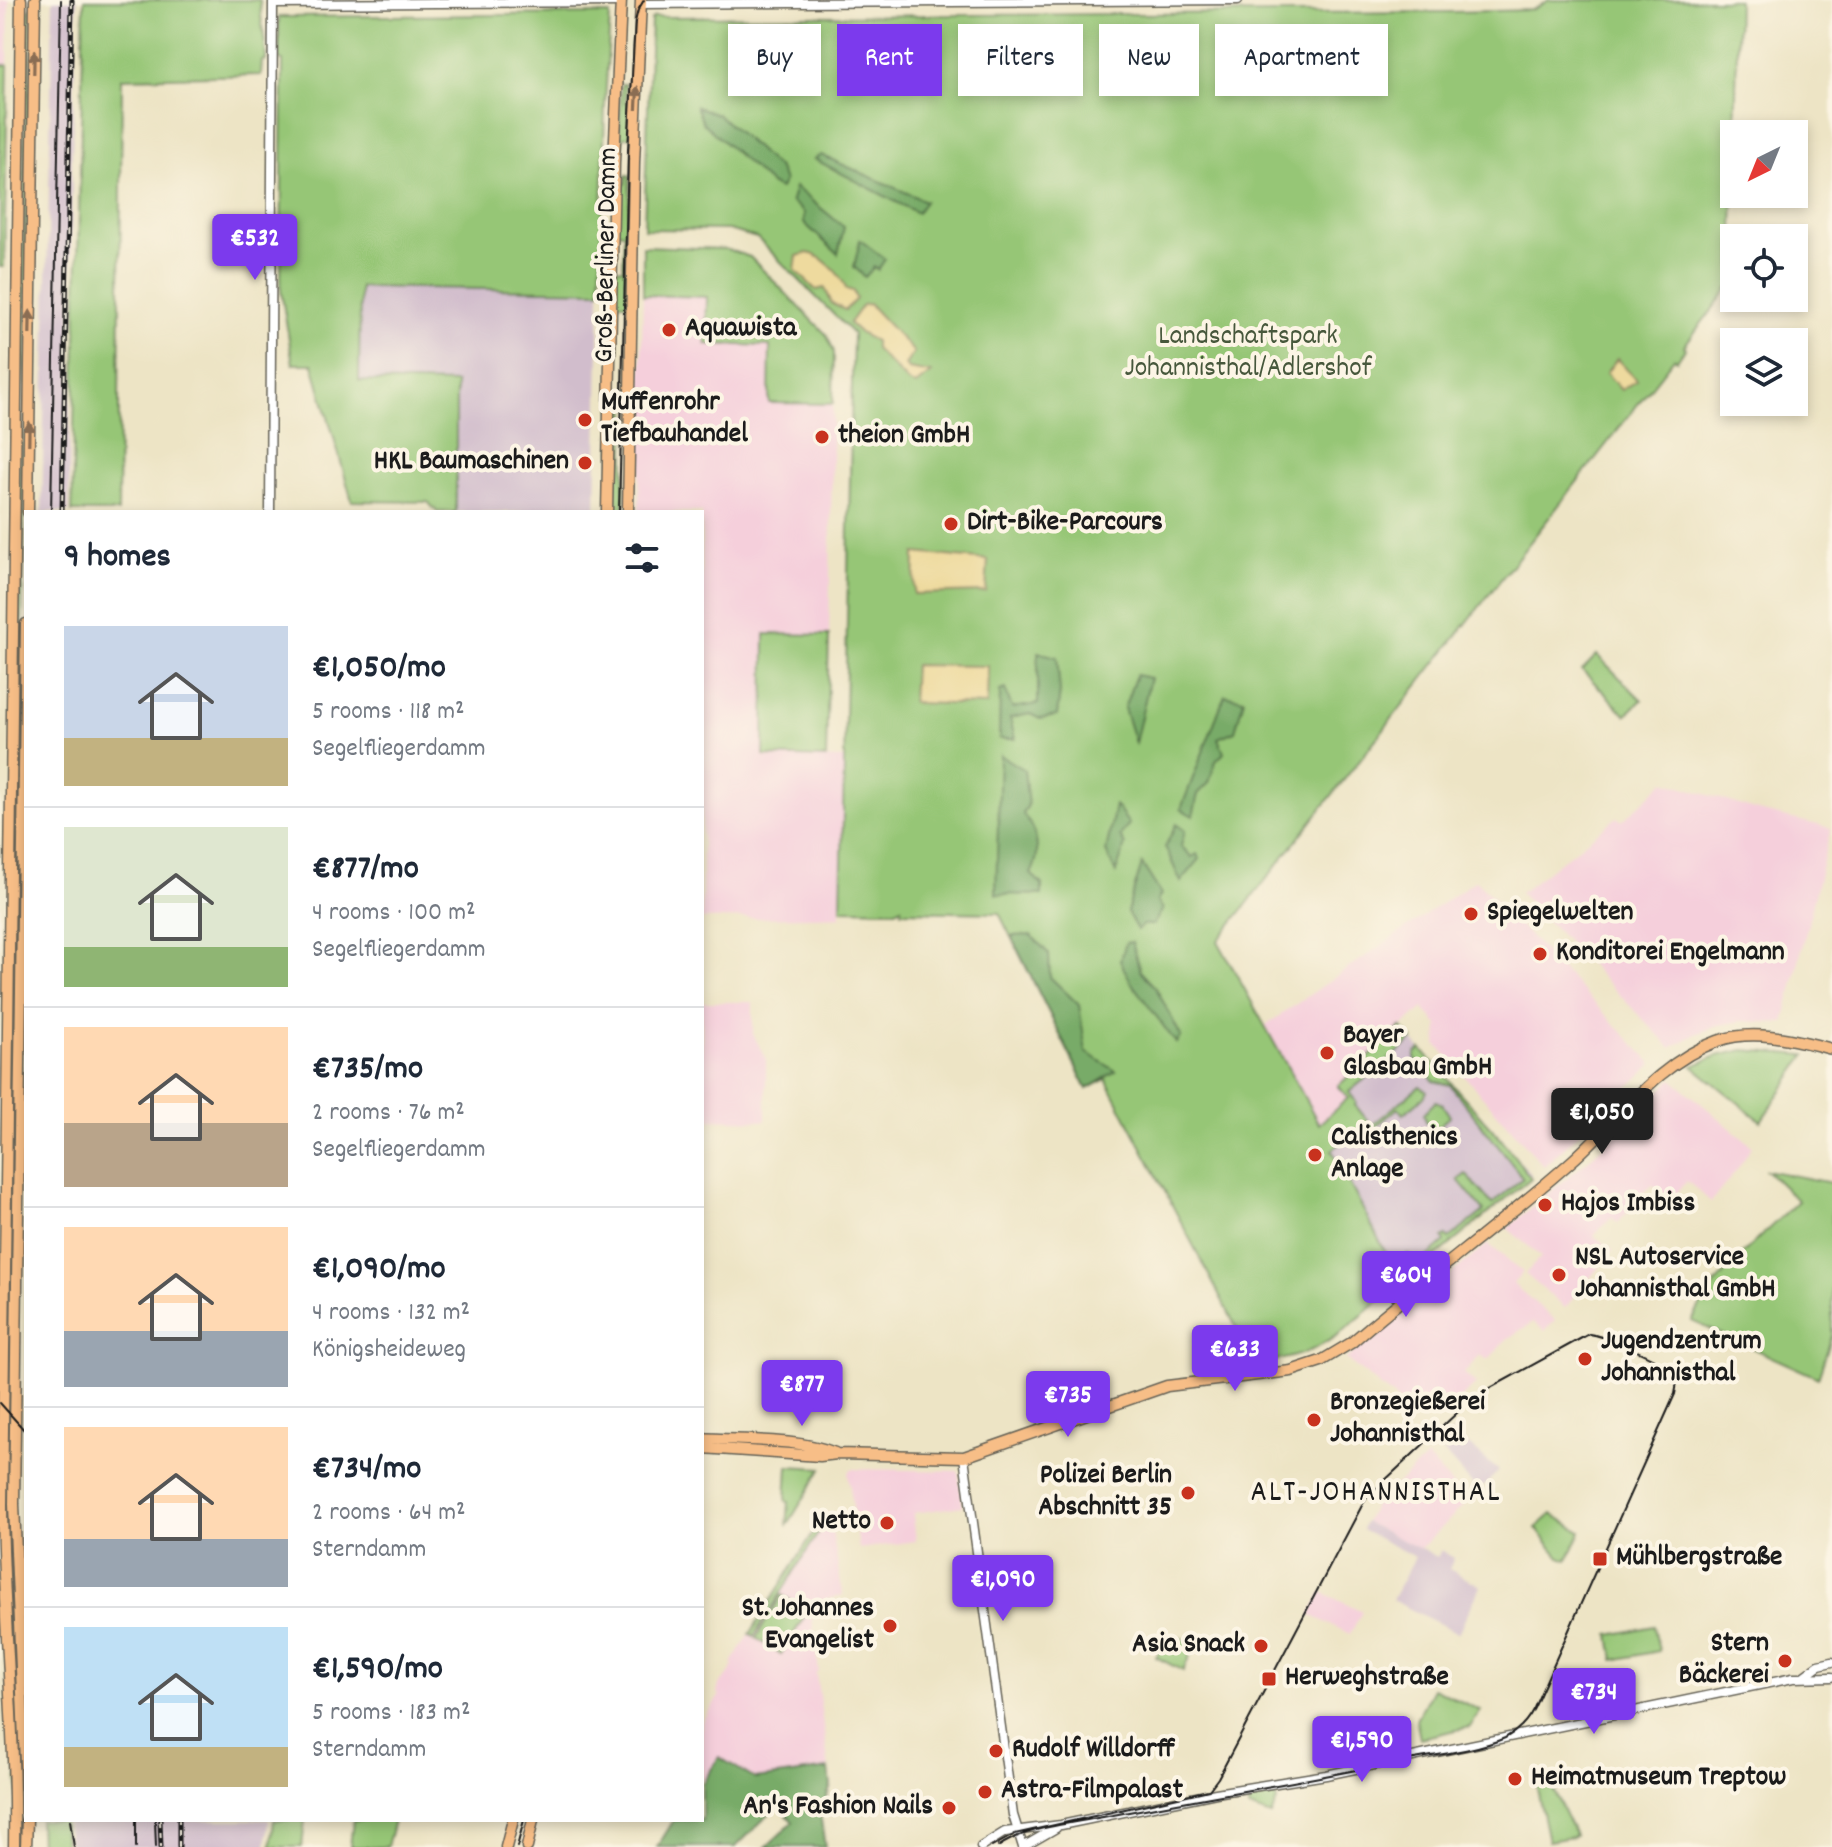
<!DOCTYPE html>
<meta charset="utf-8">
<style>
:root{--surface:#fff;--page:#f6f6f7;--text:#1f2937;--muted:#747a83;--line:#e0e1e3;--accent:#7c3aed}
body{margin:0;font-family:Dekko,sans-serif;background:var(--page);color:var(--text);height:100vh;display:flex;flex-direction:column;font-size:30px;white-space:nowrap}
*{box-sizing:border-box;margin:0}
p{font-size:26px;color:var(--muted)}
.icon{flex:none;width:44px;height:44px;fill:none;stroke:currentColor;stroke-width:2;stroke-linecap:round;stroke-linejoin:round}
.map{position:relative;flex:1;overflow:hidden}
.drawer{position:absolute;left:24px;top:510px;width:680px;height:1312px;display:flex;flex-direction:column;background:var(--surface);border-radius:0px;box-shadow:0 4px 12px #0003}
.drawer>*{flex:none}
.guide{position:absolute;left:728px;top:24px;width:760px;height:72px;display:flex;gap:16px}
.needle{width:52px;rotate:223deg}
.buttons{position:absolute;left:1720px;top:120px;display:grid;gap:16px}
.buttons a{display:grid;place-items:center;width:88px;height:88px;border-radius:0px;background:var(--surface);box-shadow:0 4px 12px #0003;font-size:40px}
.price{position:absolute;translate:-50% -68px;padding:0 18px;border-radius:8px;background:var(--accent);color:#fff;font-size:26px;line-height:52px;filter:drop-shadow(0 2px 4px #0008)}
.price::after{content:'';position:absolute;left:50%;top:48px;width:24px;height:18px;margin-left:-12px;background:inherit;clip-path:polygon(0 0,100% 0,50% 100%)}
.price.active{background:#222;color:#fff}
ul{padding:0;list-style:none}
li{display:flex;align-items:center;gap:24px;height:200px;padding:0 40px}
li+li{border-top:2px solid var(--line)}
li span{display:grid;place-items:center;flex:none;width:224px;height:160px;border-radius:0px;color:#555}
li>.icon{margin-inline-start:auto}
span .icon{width:96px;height:96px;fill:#fffc;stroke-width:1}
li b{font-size:34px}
h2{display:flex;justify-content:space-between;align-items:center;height:96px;padding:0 40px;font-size:34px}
.tag{padding:0 28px;border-radius:0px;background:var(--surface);box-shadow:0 4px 12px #0003;font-size:28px;line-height:72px}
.tag.active{background:var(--accent);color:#fff}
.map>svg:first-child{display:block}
</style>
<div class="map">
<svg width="1832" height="1847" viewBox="0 0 1832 1847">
<rect width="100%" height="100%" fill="#fcf5e5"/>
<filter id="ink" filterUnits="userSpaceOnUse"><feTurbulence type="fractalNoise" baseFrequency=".0125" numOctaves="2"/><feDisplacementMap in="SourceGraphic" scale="16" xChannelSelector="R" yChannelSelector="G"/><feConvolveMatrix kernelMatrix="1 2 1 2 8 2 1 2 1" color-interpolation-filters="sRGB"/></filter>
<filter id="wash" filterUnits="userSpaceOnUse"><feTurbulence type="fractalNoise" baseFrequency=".006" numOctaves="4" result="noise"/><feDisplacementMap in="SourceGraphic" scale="32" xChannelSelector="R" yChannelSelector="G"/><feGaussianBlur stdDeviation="1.8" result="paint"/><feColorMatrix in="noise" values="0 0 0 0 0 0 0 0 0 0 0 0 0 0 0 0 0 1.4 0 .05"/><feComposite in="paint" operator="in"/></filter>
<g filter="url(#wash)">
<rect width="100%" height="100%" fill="#ede4c5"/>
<path fill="#f5cfdb" d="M0,0H9L8,65H0Z
M643,295L708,296L770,345L769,403L833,404L829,635L765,634V756L845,759L840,916H860L702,919V512H639Z
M1665,781L1758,811L1831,828L1784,1023L1742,1021L1720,1025L1696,1034L1671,1048L1520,893L1617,817L1622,821Z
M1476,880L1653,1064L1544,1166L1437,1045L1438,1025L1423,1008L1338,1085L1349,1098L1319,1125L1266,1025Z
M702,1002H753V1034L766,1059V1121L702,1119Z
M1672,1079L1752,1146L1737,1170L1711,1202L1687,1181L1671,1200L1652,1184L1618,1223L1611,1217L1594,1236L1613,1250L1565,1308L1525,1274L1541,1257L1507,1228L1586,1162Z
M1488,1244L1523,1272L1513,1284L1555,1320L1545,1331L1533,1322L1507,1339L1488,1360L1480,1355L1464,1373L1476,1384L1453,1406L1432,1392L1415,1414L1346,1359Z
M1427,1457L1467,1502L1420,1549L1365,1522L1374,1505Z
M851,1469L958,1471L963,1506L913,1513L916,1541L859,1549L848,1473Z
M825,1516L830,1520L843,1596L810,1602L819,1672L816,1673L829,1769L755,1779L719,1757L702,1784V1721L720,1695L717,1693L719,1685L728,1676L734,1665L732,1663L820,1519Z
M1322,1592L1362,1612L1350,1634L1310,1615Z"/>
<path fill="#d1bdcc" d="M53,0H77L72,153L69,512H42Z
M360,287L600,291L596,512H456V383L359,381Z
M1401,1027L1531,1174V1178L1402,1284L1319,1125L1348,1098L1338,1086Z
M1453,1432L1499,1471L1478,1491L1438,1446Z
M1365,1522L1437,1557L1441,1551L1454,1558L1449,1569L1481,1586L1458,1633L1392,1600L1415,1557L1362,1530Z
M66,1820H269L266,1847H70Z"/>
<path fill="#96c676" stroke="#597149" stroke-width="2" d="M84,0H260C260,21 266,40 266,60L262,61L261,75L122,78L118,512H72Z
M1549,0H1738L1732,284L1684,346L1686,348L1677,360L1674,358L1218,941L1319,1124L1348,1098L1338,1086L1401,1027L1413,1040L1349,1092L1357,1103L1355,1105L1369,1122L1332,1150L1402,1284C1345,1324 1331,1357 1255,1363L1106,1079L1087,1089L999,913L902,911V907L896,910L841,909L853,334L757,238L728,230L644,229L651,20L654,17L1451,12L1532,10Z
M31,8L28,180L24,181L27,10Z
M610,14L605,105L600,291L360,287L359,381L456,383V512H437L428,502L352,501L313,364H293L281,291L283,61L279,60V17Z
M0,65H8L4,267H0Z
M621,84H625L626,102H629L630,85H634L631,137H623L621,183L625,184L626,175H630L628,303H615V269L623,268L624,233L616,232Z
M24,183H29L26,386L21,342Z
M643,246L725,249L750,257L827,335L834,352L833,404L769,403L770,346L706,344L707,297L643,295Z
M617,392H626L624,512H611L613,397H617Z
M20,410L25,460L21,687H17Z
M765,634L829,635L826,758L764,756Z
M1597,655L1642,700L1626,715L1582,670Z
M16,715L20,760L17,962H13Z
M13,964H17L13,1300H8Z
M1421,1049L1501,1139L1531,1178L1419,1270L1406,1255L1408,1254L1418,1265L1445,1242L1443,1238L1446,1236L1449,1239L1484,1211L1458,1180L1466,1174L1492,1204L1523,1178L1450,1085L1434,1081L1415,1059V1054Z
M1744,1050L1806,1055L1761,1121L1693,1066L1717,1056Z
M1420,1086L1427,1091L1424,1097L1403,1114L1398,1108L1364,1137L1361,1134Z
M1436,1101L1442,1104L1450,1116L1434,1130L1426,1121L1424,1113Z
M1766,1170L1832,1183V1336L1818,1378L1692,1321C1715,1273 1760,1238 1798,1201Z
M8,1303H13L10,1516H6Z
M788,1466L822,1468L787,1526L789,1502L786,1501Z
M1552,1514L1581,1532L1568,1560L1560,1557L1536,1528Z
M820,1522L824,1524L754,1636L750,1634Z
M6,1528L12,1572L23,1807H19Z
M782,1595L808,1611L781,1654L756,1638Z
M1654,1626L1659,1651L1614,1660L1610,1635Z
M1172,1637H1180L1195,1645L1183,1671L1156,1657L1166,1640Z
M1433,1688L1481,1711L1470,1727L1420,1738L1416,1720Z
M1549,1781L1575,1835L1572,1837L1548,1841L1536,1784Z
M1275,1795L1277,1801L1271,1816L1249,1808L1248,1799Z
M39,1820H63L65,1847H40Z
M274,1820H305L302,1847H271Z
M353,1820H394L387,1847H350Z"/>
<path fill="#78ab67" stroke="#4a6442" stroke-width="2" d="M696,106L719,115L779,169L784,181L780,189L770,184L703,123Z
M821,155L925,201L917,213L814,159Z
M795,187L844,227L838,254L804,223V213L791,201Z
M860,240L885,259L878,270L874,267L865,277L854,267Z
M1038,652L1057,657L1060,692L1057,716L1040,719L1030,714L1010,718L1015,739H999L1000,691L1005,689L1012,708L1038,704Z
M1136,675L1150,678L1135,743L1124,708Z
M1225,695L1244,699L1235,731L1218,738L1224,753L1216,761L1209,783L1198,794L1193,816L1181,809Z
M1000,755L1024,770L1028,805L1023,814C1037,832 1042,853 1031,874L1042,884V895L996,894Z
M1115,805L1129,824L1120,836L1125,845L1116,873L1106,852Z
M1176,824L1185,831L1181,846L1192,857L1197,854L1200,859L1181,882L1165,847Z
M1142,864L1161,894L1157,901L1163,909L1153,925H1143L1137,930L1127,912Z
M1031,935L1049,954L1050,977L1079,1005L1086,1052L1116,1071L1087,1089L1011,936Z
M1132,942L1140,971L1156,988L1181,1036L1176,1043L1131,982L1120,961L1126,943Z
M719,1757L755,1779L829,1769L831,1786L820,1813L825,1847H766L793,1822L778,1805L736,1847H657L674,1820H702V1784Z"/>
<path fill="#eeda9e" stroke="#857b5d" stroke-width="2" d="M807,253C821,254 842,275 846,289L853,291L856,299L845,310L832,304L825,288L816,290L795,270L797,256Z
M869,304L914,352L905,365L908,369L931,373L916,385L909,383L875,349V341L861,334L849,323L862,305Z
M1617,359L1637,380L1621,390L1606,373Z
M915,553L988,560L986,592L914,594Z
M914,665L988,666L987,705L912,703Z"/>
</g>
<g filter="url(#ink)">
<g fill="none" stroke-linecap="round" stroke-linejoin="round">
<g stroke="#656257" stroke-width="11">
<path id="minor" d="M273,4L620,2
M641,4L1238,0
M270,512L273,0
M964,1457L1013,1815L1023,1847
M1804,1676L1819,1665L1832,1662
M981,1847L1005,1832L1061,1825L1216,1793L1326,1775L1793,1678L1832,1677
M1023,1847L1056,1828"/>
</g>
<g stroke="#656257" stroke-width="13">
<path id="major" d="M28,512L35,0
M607,512L614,162L621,0
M628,512L634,162L641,0
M26,624L14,1504L26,1786
M702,1438C743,1441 798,1438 835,1453
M702,1448L820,1456L837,1454L964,1457L1167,1386L1291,1371L1321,1361L1351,1343C1423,1280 1501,1224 1573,1160C1619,1119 1658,1062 1718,1041C1754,1028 1796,1040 1832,1049
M14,1847C16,1733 3,1620 2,1506L21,0
M26,1847L27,1820
M506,1847L513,1820
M527,1847L533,1820"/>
</g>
<use href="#minor" stroke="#fff" stroke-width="8"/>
<use href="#major" stroke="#f7be87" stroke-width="10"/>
<path stroke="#1c1c1c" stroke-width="2" d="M51,512L61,0
M619,512L628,149L635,22L638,10L644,0
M0,1403L26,1432
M70,1820L74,1847
M136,1820V1847
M155,1820L156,1847
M517,1847L524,1820
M992,1847L1015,1834L1209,1790L1218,1778L1366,1498L1474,1397L1589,1334C1603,1335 1661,1360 1671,1370C1678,1377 1677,1385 1675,1394L1534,1708C1527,1722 1518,1731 1505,1738C1473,1752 1426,1756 1391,1763C1295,1783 1199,1798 1103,1817C1069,1824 1026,1827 998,1847"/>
<g stroke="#1c1c1c" stroke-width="5">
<path id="rail" d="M62,512L72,0
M160,1820L161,1847
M179,1847V1820"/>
</g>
<use href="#rail" stroke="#fcf5e5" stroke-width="2" stroke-dasharray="6" stroke-linecap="butt"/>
</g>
<defs><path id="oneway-solid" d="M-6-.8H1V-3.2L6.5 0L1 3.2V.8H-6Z" transform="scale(2)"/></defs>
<g fill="#8a6d52">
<use href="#oneway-solid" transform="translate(34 62) rotate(-89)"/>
<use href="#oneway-solid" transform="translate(637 98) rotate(-87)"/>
<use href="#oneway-solid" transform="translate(30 322) rotate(-89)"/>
<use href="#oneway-solid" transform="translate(29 433) rotate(-89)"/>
</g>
</g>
<g fill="#c8321e" stroke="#fcf5e5" stroke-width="3">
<circle cx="669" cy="330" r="8"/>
<circle cx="585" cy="420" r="8"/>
<circle cx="822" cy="437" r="8"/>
<circle cx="585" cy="463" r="8"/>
<circle cx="951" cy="524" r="8"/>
<circle cx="1471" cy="914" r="8"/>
<circle cx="1540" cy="954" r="8"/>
<circle cx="1327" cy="1053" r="8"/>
<circle cx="1315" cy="1155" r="8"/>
<circle cx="1545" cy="1205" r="8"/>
<circle cx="1559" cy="1275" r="8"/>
<circle cx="1585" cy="1359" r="8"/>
<circle cx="1314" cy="1420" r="8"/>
<circle cx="1188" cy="1493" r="8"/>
<circle cx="887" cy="1523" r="8"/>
<rect x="1592" y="1551" width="16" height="16" rx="4"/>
<circle cx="890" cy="1626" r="8"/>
<circle cx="1261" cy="1646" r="8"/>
<circle cx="1785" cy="1661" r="8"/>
<rect x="1261" y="1671" width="16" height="16" rx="4"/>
<circle cx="996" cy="1751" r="8"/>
<circle cx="1515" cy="1779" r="8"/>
<circle cx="985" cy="1792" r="8"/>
<circle cx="949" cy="1808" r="8"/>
</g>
<g text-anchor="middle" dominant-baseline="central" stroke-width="8" stroke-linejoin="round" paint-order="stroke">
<g font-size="28" fill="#1c1c1c" stroke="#fcf5e5">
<text transform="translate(608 255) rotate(-89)">Groß-Berliner Damm</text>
</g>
<g font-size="28" font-weight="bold" fill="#1c1c1c" stroke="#fcf5e5" text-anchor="start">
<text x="685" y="330">Aquawista</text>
<text x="601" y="404">Muffenrohr<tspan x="601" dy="32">Tiefbauhandel</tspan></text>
<text x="838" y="437">theion GmbH</text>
<text x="569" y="463" text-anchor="end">HKL Baumaschinen</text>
<text x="967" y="524">Dirt-Bike-Parcours</text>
<text x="1487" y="914">Spiegelwelten</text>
<text x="1556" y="954">Konditorei Engelmann</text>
<text x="1343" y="1037">Bayer<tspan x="1343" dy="32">Glasbau GmbH</tspan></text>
<text x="1331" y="1139">Calisthenics<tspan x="1331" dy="32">Anlage</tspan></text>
<text x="1561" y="1205">Hajos Imbiss</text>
<text x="1575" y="1259">NSL Autoservice<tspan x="1575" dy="32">Johannisthal GmbH</tspan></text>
<text x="1601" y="1343">Jugendzentrum<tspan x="1601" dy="32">Johannisthal</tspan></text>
<text x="1330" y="1404">Bronzegießerei<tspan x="1330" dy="32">Johannisthal</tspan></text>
<text x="1172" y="1477" text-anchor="end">Polizei Berlin<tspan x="1172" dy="32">Abschnitt 35</tspan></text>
<text x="871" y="1523" text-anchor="end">Netto</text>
<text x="1616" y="1559">Mühlbergstraße</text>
<text x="874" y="1610" text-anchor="end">St. Johannes<tspan x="874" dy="32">Evangelist</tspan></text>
<text x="1769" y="1645" text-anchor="end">Stern<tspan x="1769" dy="32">Bäckerei</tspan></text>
<text x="1245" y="1646" text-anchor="end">Asia Snack</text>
<text x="1285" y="1679">Herweghstraße</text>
<text x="1012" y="1751">Rudolf Willdorff</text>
<text x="1531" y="1779">Heimatmuseum Treptow</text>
<text x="1001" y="1792">Astra-Filmpalast</text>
<text x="933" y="1808" text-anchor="end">An's Fashion Nails</text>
</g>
<g font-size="28" fill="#47583c" stroke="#fcf5e5">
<text x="1248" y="338">Landschaftspark<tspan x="1248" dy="32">Johannisthal/Adlershof</tspan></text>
</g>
<g font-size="30" letter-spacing="2" fill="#1c1c1c" stroke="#fcf5e5">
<text x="1376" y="1494">ALT-JOHANNISTHAL</text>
</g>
</g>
</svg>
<div class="buttons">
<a><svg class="needle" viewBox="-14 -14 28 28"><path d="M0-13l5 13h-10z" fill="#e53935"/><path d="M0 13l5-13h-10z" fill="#747a83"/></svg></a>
<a><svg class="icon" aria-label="locate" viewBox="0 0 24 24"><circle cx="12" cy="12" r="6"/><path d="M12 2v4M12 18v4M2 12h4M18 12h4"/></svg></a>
<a><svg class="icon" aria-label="layers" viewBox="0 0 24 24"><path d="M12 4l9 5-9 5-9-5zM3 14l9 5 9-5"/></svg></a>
</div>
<b class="price" style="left:255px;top:282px">€532</b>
<b class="price active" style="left:1602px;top:1156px">€1,050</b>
<b class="price" style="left:1406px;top:1319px">€604</b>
<b class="price" style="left:1235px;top:1393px">€633</b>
<b class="price" style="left:802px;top:1428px">€877</b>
<b class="price" style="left:1068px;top:1439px">€735</b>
<b class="price" style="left:1003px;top:1623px">€1,090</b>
<b class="price" style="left:1594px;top:1736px">€734</b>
<b class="price" style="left:1362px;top:1784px">€1,590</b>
<div class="guide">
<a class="tag">Buy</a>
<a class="tag active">Rent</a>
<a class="tag">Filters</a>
<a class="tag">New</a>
<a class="tag">Apartment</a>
</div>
<section class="drawer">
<h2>9 homes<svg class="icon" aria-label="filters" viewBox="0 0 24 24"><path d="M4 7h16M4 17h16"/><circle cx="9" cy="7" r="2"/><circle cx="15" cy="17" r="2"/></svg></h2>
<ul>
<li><span style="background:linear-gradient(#c9d6e8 70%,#c2b280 0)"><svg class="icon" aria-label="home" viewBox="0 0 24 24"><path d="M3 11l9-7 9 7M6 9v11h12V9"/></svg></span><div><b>€1,050/mo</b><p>5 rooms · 118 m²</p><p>Segelfliegerdamm</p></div></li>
<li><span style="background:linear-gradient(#dfe7d0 75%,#8fb573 0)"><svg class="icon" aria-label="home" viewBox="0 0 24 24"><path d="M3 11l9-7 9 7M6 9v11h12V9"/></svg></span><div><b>€877/mo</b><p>4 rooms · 100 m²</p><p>Segelfliegerdamm</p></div></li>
<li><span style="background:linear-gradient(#ffd9b3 60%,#b9a48a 0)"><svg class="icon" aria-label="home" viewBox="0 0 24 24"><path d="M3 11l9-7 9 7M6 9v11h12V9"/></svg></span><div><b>€735/mo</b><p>2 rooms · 76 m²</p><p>Segelfliegerdamm</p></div></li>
<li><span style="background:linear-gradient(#ffd9b3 65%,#9aa5b1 0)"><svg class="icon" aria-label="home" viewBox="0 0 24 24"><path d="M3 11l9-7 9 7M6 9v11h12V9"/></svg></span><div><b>€1,090/mo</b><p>4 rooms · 132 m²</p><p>Königsheideweg</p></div></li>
<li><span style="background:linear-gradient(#ffd9b3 70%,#9aa5b1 0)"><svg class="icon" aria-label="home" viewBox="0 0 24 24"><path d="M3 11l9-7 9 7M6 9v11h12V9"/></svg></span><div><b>€734/mo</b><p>2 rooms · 64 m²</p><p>Sterndamm</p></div></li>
<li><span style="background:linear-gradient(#bfe0f5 75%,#c2b280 0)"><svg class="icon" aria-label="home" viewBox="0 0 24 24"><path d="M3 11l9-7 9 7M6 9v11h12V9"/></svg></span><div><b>€1,590/mo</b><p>5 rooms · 183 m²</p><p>Sterndamm</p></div></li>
</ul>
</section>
</div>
